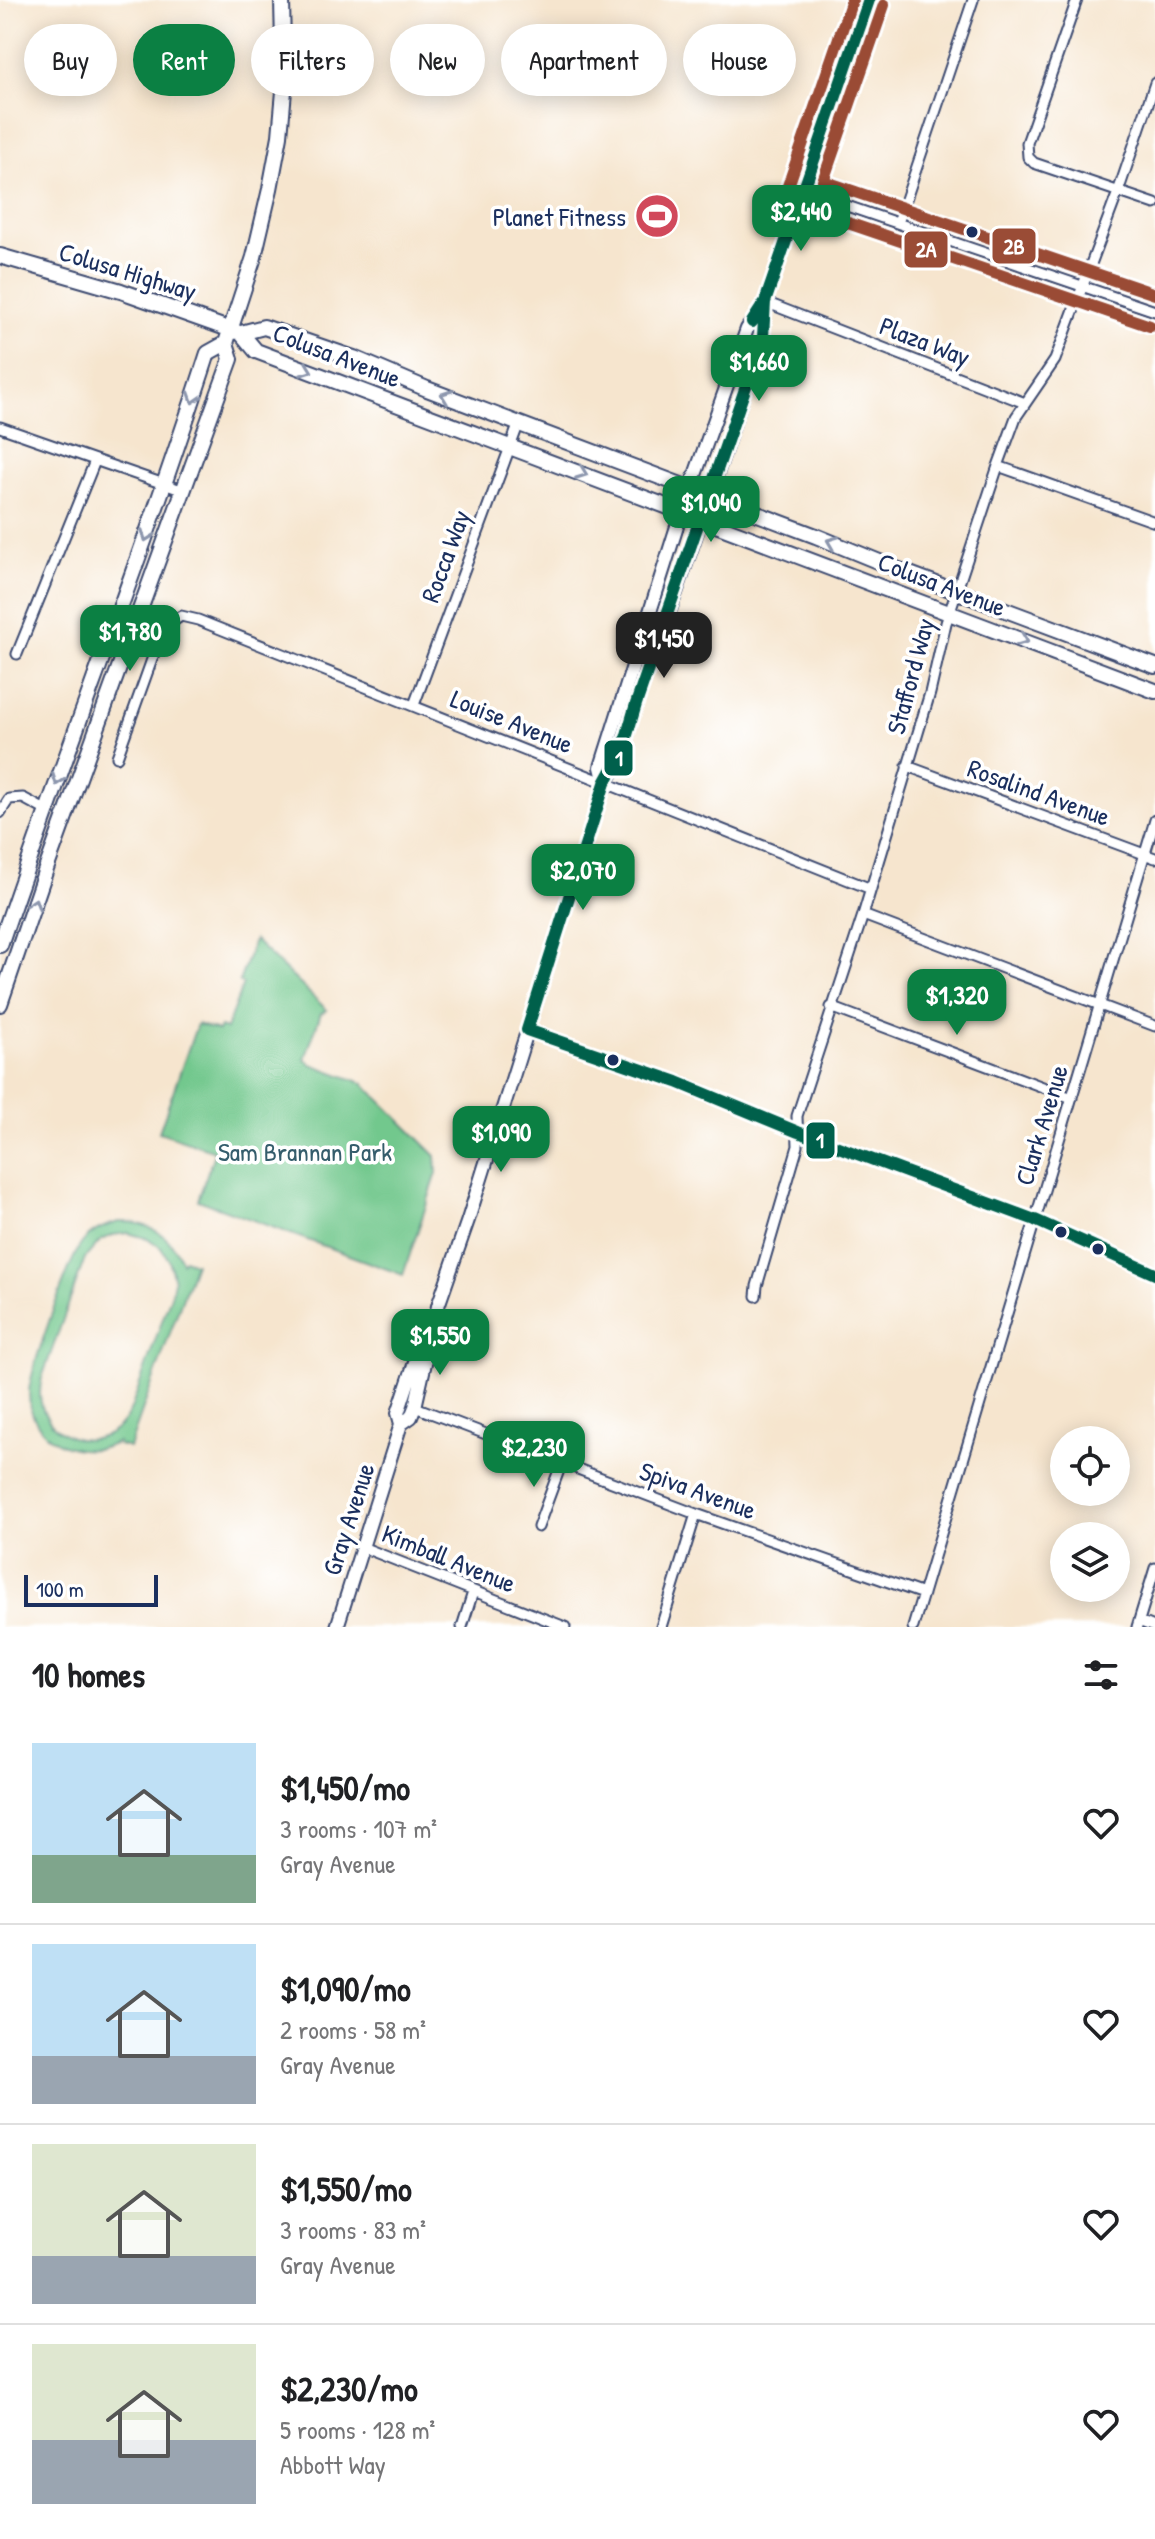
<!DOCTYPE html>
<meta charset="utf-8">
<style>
:root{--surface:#fff;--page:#f6f6f6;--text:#202124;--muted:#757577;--line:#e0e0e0;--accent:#0b8043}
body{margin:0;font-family:"Patrick Hand",sans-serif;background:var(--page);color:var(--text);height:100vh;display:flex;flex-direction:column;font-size:30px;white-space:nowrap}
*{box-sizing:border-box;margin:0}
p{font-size:26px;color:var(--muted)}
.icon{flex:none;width:44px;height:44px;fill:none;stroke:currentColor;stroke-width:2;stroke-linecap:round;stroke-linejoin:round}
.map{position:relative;height:1627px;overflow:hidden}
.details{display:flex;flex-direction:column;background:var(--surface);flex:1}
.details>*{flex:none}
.banner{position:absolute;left:24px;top:24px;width:1108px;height:72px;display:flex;gap:16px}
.controls{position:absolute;left:1050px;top:1426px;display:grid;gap:16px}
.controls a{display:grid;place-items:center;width:80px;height:80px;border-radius:50%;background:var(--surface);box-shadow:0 4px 20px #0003;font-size:40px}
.scale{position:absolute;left:24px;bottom:20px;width:134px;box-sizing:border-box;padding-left:8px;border:4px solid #1b2f5e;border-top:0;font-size:22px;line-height:28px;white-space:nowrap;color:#1b2f5e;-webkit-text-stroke:6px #fff;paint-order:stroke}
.price{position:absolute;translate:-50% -68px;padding:0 18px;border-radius:16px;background:var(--accent);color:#fff;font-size:26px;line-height:52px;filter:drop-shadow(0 2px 4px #0008)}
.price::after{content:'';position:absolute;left:50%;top:48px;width:24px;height:18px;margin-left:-12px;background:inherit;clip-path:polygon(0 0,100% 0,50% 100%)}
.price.current{background:#222;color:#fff}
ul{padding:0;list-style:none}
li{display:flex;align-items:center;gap:24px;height:200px;padding:0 32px}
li+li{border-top:2px solid var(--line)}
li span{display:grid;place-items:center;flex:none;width:224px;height:160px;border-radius:0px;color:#555}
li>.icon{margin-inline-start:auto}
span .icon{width:96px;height:96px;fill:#fffc;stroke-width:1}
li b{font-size:34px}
h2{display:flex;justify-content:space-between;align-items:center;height:96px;padding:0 32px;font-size:34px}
.pill{padding:0 28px;border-radius:36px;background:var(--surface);box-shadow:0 4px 20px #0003;font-size:28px;line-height:72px}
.pill.current{background:var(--accent);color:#fff}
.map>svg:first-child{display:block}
</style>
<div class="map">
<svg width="1155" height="1627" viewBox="0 0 1155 1627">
<rect width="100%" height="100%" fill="#fff"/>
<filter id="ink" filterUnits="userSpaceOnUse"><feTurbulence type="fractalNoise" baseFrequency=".0125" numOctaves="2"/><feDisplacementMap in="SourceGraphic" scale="16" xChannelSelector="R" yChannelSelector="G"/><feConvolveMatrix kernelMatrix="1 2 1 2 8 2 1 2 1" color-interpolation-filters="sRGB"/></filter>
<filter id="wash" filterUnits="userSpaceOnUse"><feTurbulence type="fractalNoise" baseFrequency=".006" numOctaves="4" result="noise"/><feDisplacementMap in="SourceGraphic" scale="32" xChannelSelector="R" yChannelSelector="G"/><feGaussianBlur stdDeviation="1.8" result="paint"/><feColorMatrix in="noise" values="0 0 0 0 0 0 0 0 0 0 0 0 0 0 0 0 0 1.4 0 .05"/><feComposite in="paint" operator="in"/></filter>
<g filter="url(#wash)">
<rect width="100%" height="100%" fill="#f6e5ce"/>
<path fill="#72c88d" stroke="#467c76" stroke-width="2" fill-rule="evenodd" d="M254,940L327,1010L321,1013L305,1059L311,1064L363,1083L436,1156L437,1173L403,1275L198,1200L215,1151L159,1132L197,1024L218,1031L220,1027L226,1029L243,984L239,982Z
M119,1222C148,1221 171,1235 182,1262L184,1259L195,1263L129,1448L118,1445V1442C80,1462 29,1441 29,1394C28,1375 70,1258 82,1243C92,1231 104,1226 119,1222ZM128,1233L149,1239L161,1248L169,1260L174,1281L171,1295L131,1409C106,1465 27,1438 42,1378L85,1258L100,1241L113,1235Z"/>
</g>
<g filter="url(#ink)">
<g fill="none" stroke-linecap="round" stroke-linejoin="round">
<g stroke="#3c4a6f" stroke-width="13">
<path id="minor" d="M1077,0L1027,143L1028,157L1034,163L1155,204
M803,191L1155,311
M898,223L973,0
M765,302L1025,403
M0,427L184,491
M998,466L1155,522
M17,654L95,461
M414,705L519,423
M117,757L160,637L169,624L181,616L198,620L871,889
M907,766L1155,858
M0,813L9,799L23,798L47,811
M863,915L1155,1026
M831,1007L1072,1098
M527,1030L677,1082L798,1132L1035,1220L1155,1274
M756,1296L757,1286L798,1146L797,1116L863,915L930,693L946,623L998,466L1016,417L1055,360L1118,192L1155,83
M415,1407L696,1514L923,1594
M538,1527L562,1462
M362,1547L565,1627
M1139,1621L1154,1627
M462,1627L473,1592
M661,1627L696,1514
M913,1627L1155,820
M1137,1627L1155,1568"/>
</g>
<g stroke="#3c4a6f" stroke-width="16">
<path id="major" d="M851,0L867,6
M605,783L601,767L679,520L747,329L765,302L869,0
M401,1424L411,1417L415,1407L438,1306L468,1220L605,783C625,760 629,722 640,693C684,575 723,456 763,337L765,302
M337,1627L401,1424L398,1413L426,1329"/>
</g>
<g stroke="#3c4a6f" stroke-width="18">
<path id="highway" d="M0,256L121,291L237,332
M241,333L256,351L1155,691
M241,333L264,327L354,358L427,389L816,536L899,570L1155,666
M0,945C67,747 144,552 208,353L226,343
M0,1004L45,872L231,359L226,343L254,257L270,189L280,136L284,91L282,0"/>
</g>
<use href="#minor" stroke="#fff" stroke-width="9"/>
<use href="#major" stroke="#fff" stroke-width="12"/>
<use href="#highway" stroke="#fff" stroke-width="14"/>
<g stroke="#fff" stroke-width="18">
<path id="bus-1" d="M765,302L763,337L636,704L622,752L605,783L527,1030L677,1082L798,1132L1035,1220L1155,1274
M752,322L765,302L869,0"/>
</g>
<g stroke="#fff" stroke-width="18">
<path id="bus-2" d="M852,0L788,186C786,195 789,202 798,206L1150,326"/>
</g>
<g stroke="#fff" stroke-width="18">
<path id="bus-3" d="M884,5L823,181L1155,294"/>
</g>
<use href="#bus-1" stroke="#00604c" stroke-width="12"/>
<use href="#bus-2" stroke="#9a4c36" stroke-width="12"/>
<use href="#bus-3" stroke="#9a4c36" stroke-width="12"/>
</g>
<defs><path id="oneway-chevron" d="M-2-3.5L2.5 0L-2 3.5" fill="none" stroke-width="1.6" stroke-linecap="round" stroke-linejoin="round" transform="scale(2)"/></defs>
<g stroke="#8d97ae">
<use href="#oneway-chevron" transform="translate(307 370) rotate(21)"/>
<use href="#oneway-chevron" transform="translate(446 396) rotate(-159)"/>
<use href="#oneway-chevron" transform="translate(194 398) rotate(108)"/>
<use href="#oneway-chevron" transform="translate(582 473) rotate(21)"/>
<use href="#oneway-chevron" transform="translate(147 536) rotate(110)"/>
<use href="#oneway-chevron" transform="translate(832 542) rotate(-158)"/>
<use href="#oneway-chevron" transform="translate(1023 640) rotate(21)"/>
<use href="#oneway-chevron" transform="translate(58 780) rotate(110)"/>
<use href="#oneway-chevron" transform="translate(34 904) rotate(-71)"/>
</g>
</g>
<defs>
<g id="stadium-disc" transform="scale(2.3)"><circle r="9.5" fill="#d1495b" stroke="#fff"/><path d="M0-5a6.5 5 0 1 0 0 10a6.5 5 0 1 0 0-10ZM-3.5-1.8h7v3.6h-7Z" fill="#fff"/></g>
</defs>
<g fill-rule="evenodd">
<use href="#stadium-disc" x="657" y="216"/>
</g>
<g fill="#1b2f5e" stroke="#fff" stroke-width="3">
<circle cx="972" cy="232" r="7"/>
<circle cx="613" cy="1060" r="7"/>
<circle cx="1061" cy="1232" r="7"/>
<circle cx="1098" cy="1249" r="7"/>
</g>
<g text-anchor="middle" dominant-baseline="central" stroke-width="7" stroke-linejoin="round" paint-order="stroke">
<g font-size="26" fill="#1b2f5e" stroke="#fff" text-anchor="end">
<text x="626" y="216">Planet Fitness</text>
</g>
<g font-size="26" fill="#1b2f5e" stroke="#fff">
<text transform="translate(128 271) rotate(17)">Colusa Highway</text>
<text transform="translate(925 341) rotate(21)">Plaza Way</text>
<text transform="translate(337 355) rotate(21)">Colusa Avenue</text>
<text transform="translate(445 556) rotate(-70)">Rocca Way</text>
<text transform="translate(942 584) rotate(21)">Colusa Avenue</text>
<text transform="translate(910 676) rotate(-75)">Stafford Way</text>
<text transform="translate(512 721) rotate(22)">Louise Avenue</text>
<text transform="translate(1039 792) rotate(20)">Rosalind Avenue</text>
<text transform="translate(1041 1125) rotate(-73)">Clark Avenue</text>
<text transform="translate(698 1490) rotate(20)">Spiva Avenue</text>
<text transform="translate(348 1519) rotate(-72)">Gray Avenue</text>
<text transform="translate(449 1558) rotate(22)">Kimball Avenue</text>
</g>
<g font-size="26" fill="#355d6c" stroke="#fff">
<text x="305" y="1151">Sam Brannan Park</text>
</g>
</g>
<g stroke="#fff" stroke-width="3">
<rect x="991" y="227" width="46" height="38" rx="8" fill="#9a4c36"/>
<rect x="903" y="230" width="46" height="39" rx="8" fill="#9a4c36"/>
<rect x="603" y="739" width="31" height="38" rx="8" fill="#00604c"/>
<rect x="805" y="1121" width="31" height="39" rx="8" fill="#00604c"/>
</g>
<g font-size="22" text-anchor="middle" font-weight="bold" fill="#fff">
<text x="1014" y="254">2B</text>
<text x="926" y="257">2A</text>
<text x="619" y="766">1</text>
<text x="820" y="1148">1</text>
</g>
</svg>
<div class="controls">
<a><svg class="icon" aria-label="locate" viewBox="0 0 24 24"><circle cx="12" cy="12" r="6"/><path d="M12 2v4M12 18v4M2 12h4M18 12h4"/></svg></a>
<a><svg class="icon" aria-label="layers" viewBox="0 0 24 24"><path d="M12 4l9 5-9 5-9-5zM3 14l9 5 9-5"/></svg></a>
</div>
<div class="scale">100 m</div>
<b class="price" style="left:801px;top:253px">$2,440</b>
<b class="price" style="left:759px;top:403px">$1,660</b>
<b class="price" style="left:711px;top:544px">$1,040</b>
<b class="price" style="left:130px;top:673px">$1,780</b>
<b class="price current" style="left:664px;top:680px">$1,450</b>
<b class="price" style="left:583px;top:912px">$2,070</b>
<b class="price" style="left:957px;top:1037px">$1,320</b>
<b class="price" style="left:501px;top:1174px">$1,090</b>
<b class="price" style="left:440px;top:1377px">$1,550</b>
<b class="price" style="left:534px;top:1489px">$2,230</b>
<div class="banner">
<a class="pill">Buy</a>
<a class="pill current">Rent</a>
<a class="pill">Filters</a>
<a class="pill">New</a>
<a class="pill">Apartment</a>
<a class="pill">House</a>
</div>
</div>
<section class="details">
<h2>10 homes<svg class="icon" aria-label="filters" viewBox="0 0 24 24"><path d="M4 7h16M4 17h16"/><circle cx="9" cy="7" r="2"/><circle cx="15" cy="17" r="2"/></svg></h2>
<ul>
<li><span style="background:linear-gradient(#bfe0f5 70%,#7fa58c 0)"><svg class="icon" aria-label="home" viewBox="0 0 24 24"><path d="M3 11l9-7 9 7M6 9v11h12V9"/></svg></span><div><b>$1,450/mo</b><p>3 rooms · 107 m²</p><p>Gray Avenue</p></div><svg class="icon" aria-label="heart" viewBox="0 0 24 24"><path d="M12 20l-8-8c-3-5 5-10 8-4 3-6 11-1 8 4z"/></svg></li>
<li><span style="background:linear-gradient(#bfe0f5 70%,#9aa5b1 0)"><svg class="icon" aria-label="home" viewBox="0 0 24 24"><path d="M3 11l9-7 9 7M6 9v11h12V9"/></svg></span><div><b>$1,090/mo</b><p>2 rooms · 58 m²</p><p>Gray Avenue</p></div><svg class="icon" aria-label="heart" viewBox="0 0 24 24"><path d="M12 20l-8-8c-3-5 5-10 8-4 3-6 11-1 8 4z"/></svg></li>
<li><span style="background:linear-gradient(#dfe7d0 70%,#9aa5b1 0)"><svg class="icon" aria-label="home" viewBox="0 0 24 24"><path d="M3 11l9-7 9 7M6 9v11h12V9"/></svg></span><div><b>$1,550/mo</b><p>3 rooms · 83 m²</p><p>Gray Avenue</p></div><svg class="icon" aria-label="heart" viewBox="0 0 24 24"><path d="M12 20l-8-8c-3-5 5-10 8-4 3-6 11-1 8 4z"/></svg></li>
<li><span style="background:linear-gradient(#dfe7d0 60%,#9aa5b1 0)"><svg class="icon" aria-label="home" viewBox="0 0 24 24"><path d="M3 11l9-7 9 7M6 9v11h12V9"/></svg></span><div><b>$2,230/mo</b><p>5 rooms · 128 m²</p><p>Abbott Way</p></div><svg class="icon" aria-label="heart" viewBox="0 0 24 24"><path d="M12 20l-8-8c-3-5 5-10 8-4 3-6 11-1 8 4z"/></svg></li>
</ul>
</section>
